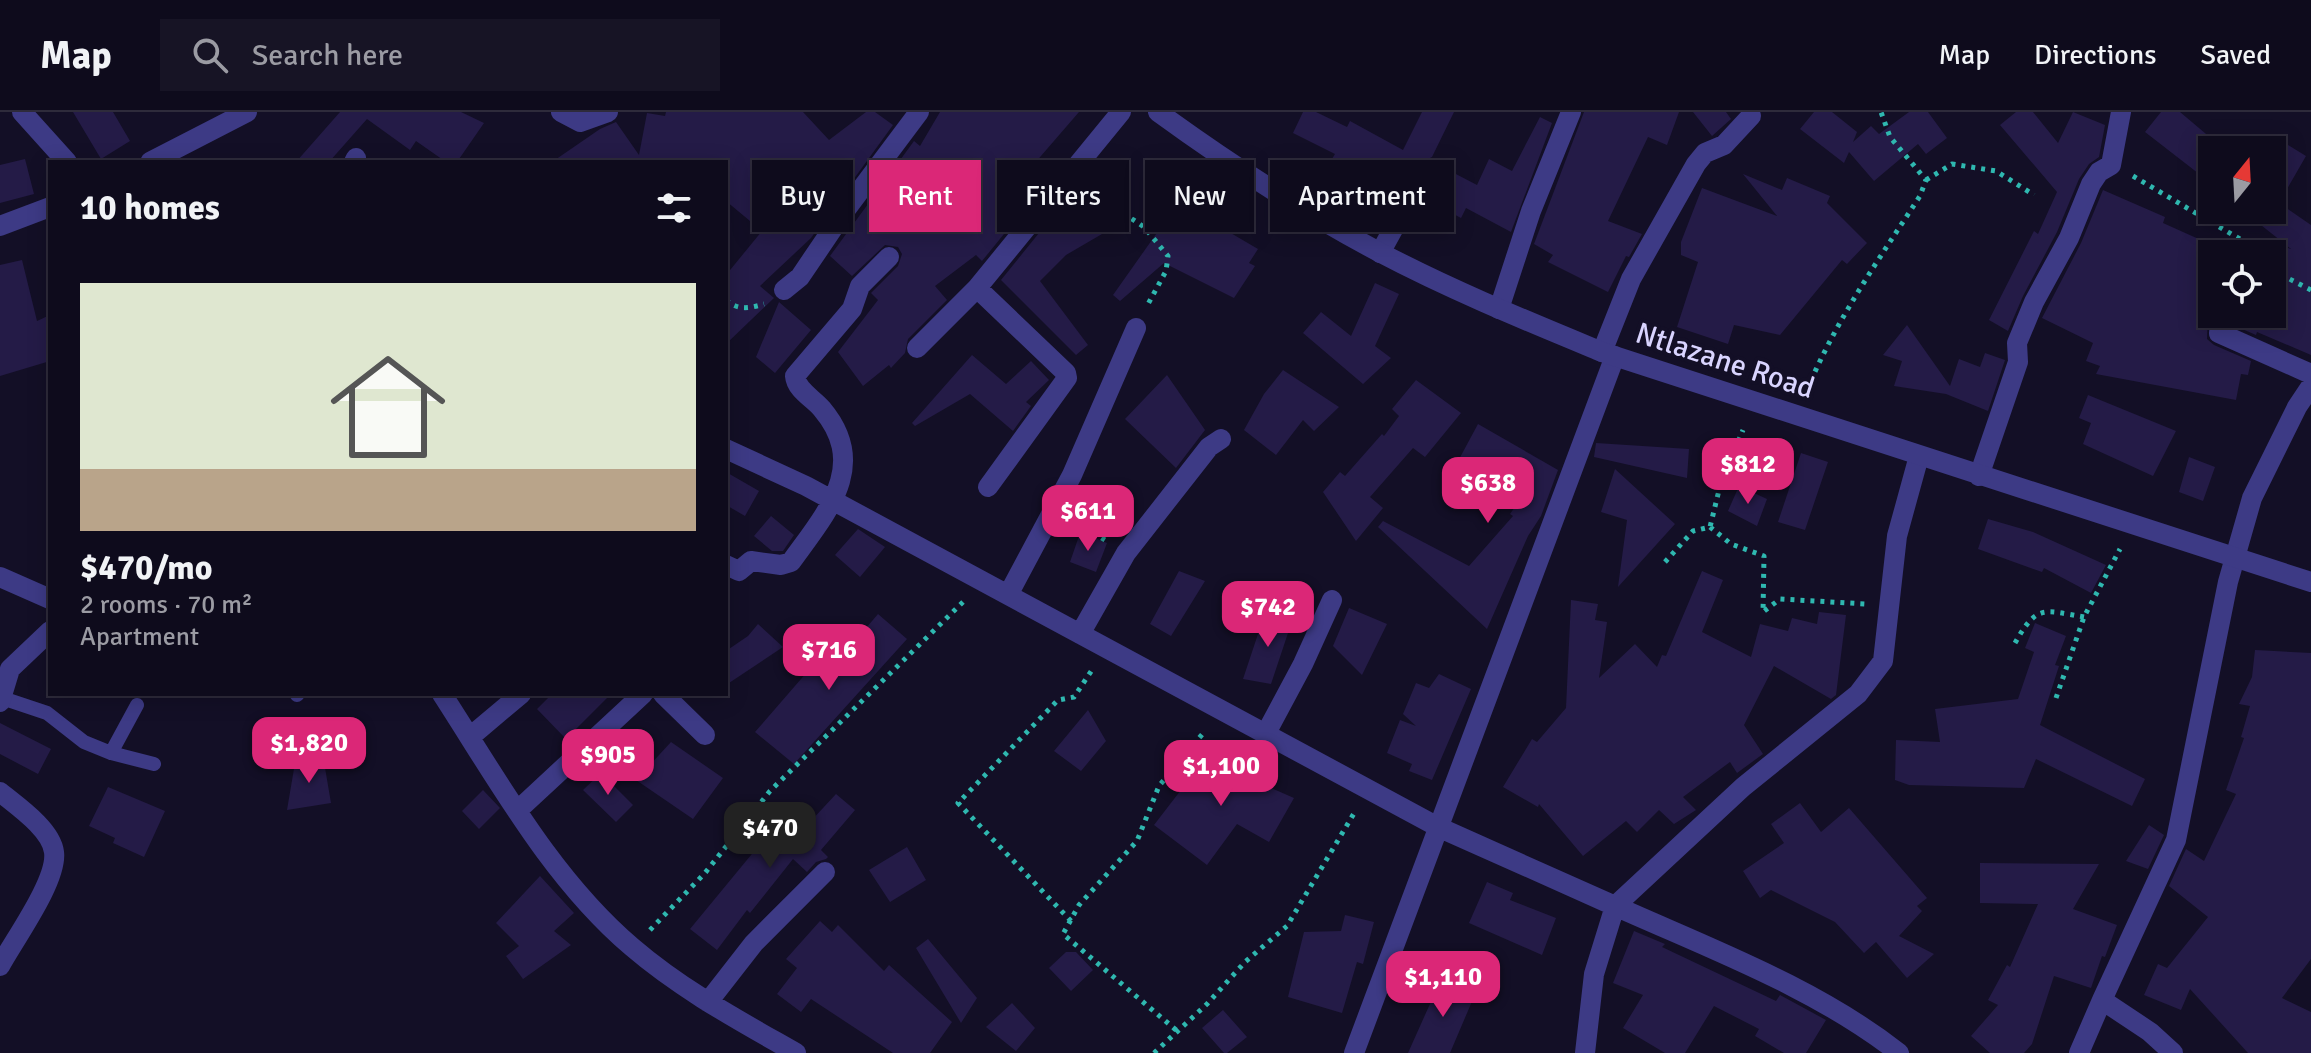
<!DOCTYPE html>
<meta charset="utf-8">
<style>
:root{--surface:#0e0b1c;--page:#171425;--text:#f1f3f6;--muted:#9b9ba3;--line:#2e2b3b;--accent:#db2777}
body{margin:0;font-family:Signika,sans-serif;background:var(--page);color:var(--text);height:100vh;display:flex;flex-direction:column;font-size:30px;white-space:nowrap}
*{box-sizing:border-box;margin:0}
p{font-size:26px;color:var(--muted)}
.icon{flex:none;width:44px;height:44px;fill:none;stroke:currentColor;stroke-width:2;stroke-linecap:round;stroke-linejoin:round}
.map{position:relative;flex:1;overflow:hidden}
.sheet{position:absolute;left:48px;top:48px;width:680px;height:536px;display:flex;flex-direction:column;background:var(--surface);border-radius:0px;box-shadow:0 4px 20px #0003,0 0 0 2px var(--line)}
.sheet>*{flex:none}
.banner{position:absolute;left:752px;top:48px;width:760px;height:72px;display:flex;gap:16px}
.needle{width:52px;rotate:18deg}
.fabs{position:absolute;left:2198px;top:24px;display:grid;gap:16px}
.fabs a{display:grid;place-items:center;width:88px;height:88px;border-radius:0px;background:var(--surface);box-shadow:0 4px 20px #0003,0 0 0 2px var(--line);font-size:40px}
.price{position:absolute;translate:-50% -68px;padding:0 18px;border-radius:16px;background:var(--accent);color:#fff;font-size:26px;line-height:52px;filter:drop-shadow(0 2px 4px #0008)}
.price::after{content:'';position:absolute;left:50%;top:48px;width:24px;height:18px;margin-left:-12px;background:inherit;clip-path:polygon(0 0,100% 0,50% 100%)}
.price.current{background:#222;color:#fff}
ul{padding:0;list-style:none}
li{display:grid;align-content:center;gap:16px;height:424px;padding:0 32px}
li span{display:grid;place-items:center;height:248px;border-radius:0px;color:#555}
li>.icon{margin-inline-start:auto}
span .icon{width:144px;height:144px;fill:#fffc;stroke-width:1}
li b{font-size:34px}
h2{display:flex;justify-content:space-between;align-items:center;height:96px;padding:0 32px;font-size:34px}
.pill{padding:0 28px;border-radius:0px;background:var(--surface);box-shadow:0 4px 20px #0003,0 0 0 2px var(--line);font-size:28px;line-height:72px}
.pill.current{background:var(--accent);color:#fff}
header{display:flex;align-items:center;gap:48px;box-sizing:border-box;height:112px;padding:0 40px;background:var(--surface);border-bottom:2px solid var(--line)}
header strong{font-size:38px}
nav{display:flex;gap:44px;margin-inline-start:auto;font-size:28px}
.search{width:560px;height:72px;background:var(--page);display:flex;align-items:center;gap:20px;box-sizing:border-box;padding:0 28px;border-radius:0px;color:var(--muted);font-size:30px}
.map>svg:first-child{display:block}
</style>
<header>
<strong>Map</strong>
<div class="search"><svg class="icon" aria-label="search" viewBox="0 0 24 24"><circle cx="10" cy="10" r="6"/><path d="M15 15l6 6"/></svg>Search here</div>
<nav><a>Map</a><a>Directions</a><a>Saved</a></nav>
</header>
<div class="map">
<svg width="2311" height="941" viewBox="0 0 2311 941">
<rect width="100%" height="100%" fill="#130f26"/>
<path fill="#241b47" d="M73,0H113L130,29L101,47Z
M340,0H461L484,11L457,50H446L416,29L410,38L367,7L329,50H296Z
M666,0H803L829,28L866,0H875L893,13L811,126L760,174L774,186L726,232V163L762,119L726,89V50H552L600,17L616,10L639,43L647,1L665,4Z
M940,0H1079L1028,59L1044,73L982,149L976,143L935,174L947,188L908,227L905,241L891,256L889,253L863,274L838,240L878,188L871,181L898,154L902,142L898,135L885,133L852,164L830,144L914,29L920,34Z
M1303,0H1316L1347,15L1350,9L1403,38L1422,0H1454L1432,45L1413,54L1402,75L1355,60L1349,69L1327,55L1335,42L1293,21Z
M1584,0H1679L1667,33L1648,25L1608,109L1642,122L1629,145L1626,144L1608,180L1548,150L1553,143L1534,132Z
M1693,0H1726L1731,7L1712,24Z
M1814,0H1832L1857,20L1853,30L1871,14L1879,22L1909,0H1928L1947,26L1926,42L1918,32L1874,69L1849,40L1844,51L1800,17Z
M2016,0H2033L2058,31L2073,0L2105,13L2099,45L2089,52L2079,67L2057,120L2023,184L2008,219L1989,208L2034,119L2038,122L2057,80L2000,13Z
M2161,0H2180L2212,27V72L2145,20Z
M1540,5L1552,11L1511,120L1466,96L1461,106L1431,90L1433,85L1427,83L1432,74L1447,75L1451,70L1452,60L1477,73L1489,47L1512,59Z
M2272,23L2306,44L2279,91L2311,113V243L2257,220L2256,223L2233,213L2234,202H2272V130L2291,137L2242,98H2272Z
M25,47L34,82L0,91V53Z
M1743,62L1782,78L1787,66L1830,84L1827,91L1867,131L1847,152L1842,148L1780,223L1734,213L1728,232L1677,215L1698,150L1681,143V130L1702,76L1777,104Z
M2103,78L2165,105L2163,111L2212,133V193L2208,201L2207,227L2214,233L2251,249L2248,263L2241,262L2236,288L2096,262L2100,254L2086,249L2093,231L2042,206L2081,131Z
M1188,81L1235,110L1229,120L1258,137L1249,151L1255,154L1234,186L1164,151L1120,189L1113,183L1171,101Z
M1064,90L1102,122L1066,143L1040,169L1088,233L1076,243L1001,168Z
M22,148L37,209L50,203V249L0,264V153Z
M1375,171L1399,182L1375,234L1391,246L1363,272L1303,221L1321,200L1351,224Z
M779,190L811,218L775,261L756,245Z
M1907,213L1950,274L1959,247L1980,255L1985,241L2005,248L1988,299L1946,282L1894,274L1902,249L1883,243Z
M972,243L1006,272L1031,249L1049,268L1026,290L1031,294L1013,319L970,282L915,314L912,311Z
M1283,258L1339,295L1314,319L1303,308L1276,343L1244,318L1264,282Z
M1167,263L1205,318L1176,356L1125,307Z
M1416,268L1461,301L1425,345L1413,336L1370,385L1383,396L1356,429L1323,380L1340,360L1345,364L1382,322L1384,324L1399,304L1392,297Z
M2088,283L2176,319L2153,364L2083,332L2091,311L2079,306Z
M1478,312L1558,358L1541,404L1528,424L1487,517L1378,415L1383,409L1469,454L1513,404L1510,402L1521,386L1457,351Z
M1596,331L1689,337L1687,366L1594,345Z
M1801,341L1828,350L1805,418L1778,410Z
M2189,345L2215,355L2203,389L2179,380Z
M1615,357L1675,412L1618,475L1627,408L1601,400Z
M726,360L759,379L745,404L726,393Z
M1739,374L1767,387L1757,414L1728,399Z
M771,404L794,423L783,439H772L754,424Z
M1988,407L2033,420L2106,453L2091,481L2044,456L2042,460L1978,437Z
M858,417L885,435L860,465L835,443Z
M1079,424H1090L1107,431L1096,460L1070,450Z
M1179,459L1205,469L1171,524L1150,512Z
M1702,459L1723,468L1702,520L1751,545L1760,512L1788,519L1792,506L1817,512L1819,500L1846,503L1836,583L1831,587L1774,554L1744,613L1763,642L1737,661L1730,650L1683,685L1696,698L1674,712L1659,698L1637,720L1626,709L1583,744L1539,692L1538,695L1503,675L1532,627L1537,630L1566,596L1571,488L1598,492L1595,508L1607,510L1599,566L1635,532L1657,555L1662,543L1666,544Z
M1349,496L1387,512L1362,563L1333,534Z
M1265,501L1292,509L1271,572L1243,567Z
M878,502L907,527L794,652L755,620L814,552L826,563Z
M2035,511L2066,524L2055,553L2059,554L2040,613L2145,667L2132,694L2036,647L2024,676L1909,673L1895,668L1896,628L1940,630L1935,597L2018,587L2034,540L2025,536Z
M758,512L783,535L726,573V539L748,524Z
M2255,538L2311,541V847L2282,886L2311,900V941H2248L2190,877L2181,898L2144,883L2158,852L2167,856L2208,805L2169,774L2186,737L2204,749L2236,682L2226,678L2244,626L2241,625L2250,594L2239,592L2252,565Z
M1439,562L1471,577L1432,668L1409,659L1412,652L1387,641L1400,608L1416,614L1403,602L1416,571L1429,576Z
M552,582H611L566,627L537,597Z
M1088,598L1106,629L1081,659L1054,639Z
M0,611L51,637L38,662L0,642Z
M671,630L723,666L693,707L636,668Z
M1211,639L1244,657L1242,663L1294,686L1269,730L1237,712L1207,753L1154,713Z
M296,645L324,650L331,691L287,698Z
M601,661L633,693L616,710L583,678Z
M108,675L165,699L144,745L113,731L115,726L89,714Z
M483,678L500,696L479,717L462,699Z
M836,682L855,698L821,738L828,745L826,747L816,750L807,760L793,747L750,801L747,798L717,838L690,817L779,709L797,724Z
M1800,691L1821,720L1849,696L1927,786L1917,794L1922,799L1899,824L1934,842L1907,866L1876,830L1864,841L1835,810L1771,778L1760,786L1743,759L1784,731L1771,712Z
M2149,713L2164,723L2148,757L2126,749Z
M907,735L926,768L890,790L869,758Z
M1980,751L2099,752L2073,797L2117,813L2105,845L2102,844L2091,876L2054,864L2032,932L2024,941H1990L1971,924L1998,893L1988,888L2007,853L2010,855L2038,792L1980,791Z
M540,764L574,801L554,819L571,833L523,867L506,844L519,834L496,811Z
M1487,770L1513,781L1510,788L1556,806L1542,843L1469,811Z
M1345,803L1374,810L1363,852L1357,850L1342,901L1288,885L1304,820L1341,819Z
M820,809L832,820L838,813L884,859L889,853L952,910L930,941H893L811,887L801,900L777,882L797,856L786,847Z
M1634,819L1665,832L1662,835L1776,889L1780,883L1826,908L1806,941H1784L1755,924L1759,917L1714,894L1685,941H1665L1623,916L1643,883L1613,871Z
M928,827L977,886L961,911L916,836Z
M1066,840H1076L1093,858L1071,879L1049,856Z
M1442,865L1476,880L1450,941H1408Z
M1012,891L1035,916L1016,939L986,915Z
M1223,898L1247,925L1227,941H1224L1202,916Z"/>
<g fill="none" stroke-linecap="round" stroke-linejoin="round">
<path stroke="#2fb8b0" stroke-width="5" stroke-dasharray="4 6" stroke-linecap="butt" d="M2133,64L2255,136L2259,142
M1926,68L1952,52L1996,59L2034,83
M1090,79L1144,115L1168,144L1166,159L1147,194
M2272,158L2311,178
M726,188C738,199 750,196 764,192
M1807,278C1836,208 1879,147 1920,84L1926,68L1890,25L1881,0
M1076,410L1105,428
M1710,415L1731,432L1764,444L1763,500L1780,487L1866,492
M1665,450L1693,419L1710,415L1721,370L1743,318
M2015,531C2037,492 2043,498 2084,505
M2056,586L2084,505L2120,437
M1071,809L958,691L1058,588L1074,585L1094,555
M650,818L705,761L770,679L966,487
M1176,918L1063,822L1079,793L1137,729L1159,674L1205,619
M1154,941L1207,892L1245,850L1287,814L1356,698"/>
<path stroke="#3d3a85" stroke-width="14" d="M297,583L298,582
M2,586L47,601L84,630L111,641L154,652
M111,641L137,593"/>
<path stroke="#3d3a85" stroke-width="20" d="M22,0L67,50
M561,0L580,10L608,0
M150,50L247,0
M354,50L356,46
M0,114L50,95
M1380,141L1424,61L1430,58L1440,64
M977,176L1066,261L1067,266L988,375
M784,178L800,165L844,100L919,0
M1499,197L1531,99L1571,0
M2221,202L2219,221L2311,262
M917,236L977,176L1121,0
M1602,240L1631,167L1696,52L1705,41L1724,33L1751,4
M726,337L806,374L1438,715L1615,794L1743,675L1858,582L1883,549L1897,424L1919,344
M1979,364L2018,250L2017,231L2034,190L2069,126L2091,72L2099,60L2111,53L2121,0
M726,453L739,459L751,449L781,453L791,450C826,401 870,354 822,297C814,287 796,278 795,264L852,197L860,174L889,145
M0,465L50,487
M1008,483L1072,363L1136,216
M1080,522L1126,441L1209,335L1221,327
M442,582C499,670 552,767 632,835C682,878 740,909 796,941
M663,582L705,623
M0,590L10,557L50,519
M1265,623L1303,552L1332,488
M470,625L521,582
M0,680C17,694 51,717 54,740C58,768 14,828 0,854
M518,698L643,582
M708,890L754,831L825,760
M1354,941L1615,244
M1585,941L1594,862L1615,794C1711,837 1816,876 1899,941
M2079,941L2102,888
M2173,941L2150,920L2102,888L2176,728L2228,470L2252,386L2297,295L2311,274"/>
<path stroke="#3d3a85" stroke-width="20" d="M1158,0C1228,51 1302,99 1379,140C1451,178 1527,209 1602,240L2311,470"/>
</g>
<g text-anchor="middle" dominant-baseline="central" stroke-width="8" stroke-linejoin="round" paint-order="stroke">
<g font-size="30" fill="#d9d4ff" stroke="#130f26">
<text transform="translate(1725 249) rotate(18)">Ntlazane Road</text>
</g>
</g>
</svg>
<div class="fabs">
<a><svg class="needle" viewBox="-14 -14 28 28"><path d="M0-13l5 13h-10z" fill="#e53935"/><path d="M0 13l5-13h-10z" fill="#9b9ba3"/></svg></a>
<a><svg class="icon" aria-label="locate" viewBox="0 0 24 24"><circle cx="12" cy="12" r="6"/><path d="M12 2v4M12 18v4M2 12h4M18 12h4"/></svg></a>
</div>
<b class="price" style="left:1748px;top:394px">$812</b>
<b class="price" style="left:1488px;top:413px">$638</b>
<b class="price" style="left:1088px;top:441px">$611</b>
<b class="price" style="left:1268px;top:537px">$742</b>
<b class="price" style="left:829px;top:580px">$716</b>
<b class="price" style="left:309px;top:673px">$1,820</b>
<b class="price" style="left:608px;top:685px">$905</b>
<b class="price" style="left:1221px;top:696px">$1,100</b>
<b class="price current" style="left:770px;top:758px">$470</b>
<b class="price" style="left:1443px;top:907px">$1,110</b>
<div class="banner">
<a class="pill">Buy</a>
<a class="pill current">Rent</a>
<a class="pill">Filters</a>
<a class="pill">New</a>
<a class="pill">Apartment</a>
</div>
<section class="sheet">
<h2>10 homes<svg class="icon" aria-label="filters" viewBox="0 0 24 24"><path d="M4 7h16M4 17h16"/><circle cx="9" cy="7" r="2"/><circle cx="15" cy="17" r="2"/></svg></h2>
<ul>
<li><span style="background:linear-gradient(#dfe7d0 75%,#b9a48a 0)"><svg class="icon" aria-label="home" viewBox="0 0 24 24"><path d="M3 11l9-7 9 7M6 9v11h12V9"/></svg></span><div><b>$470/mo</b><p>2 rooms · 70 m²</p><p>Apartment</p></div></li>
</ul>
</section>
</div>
